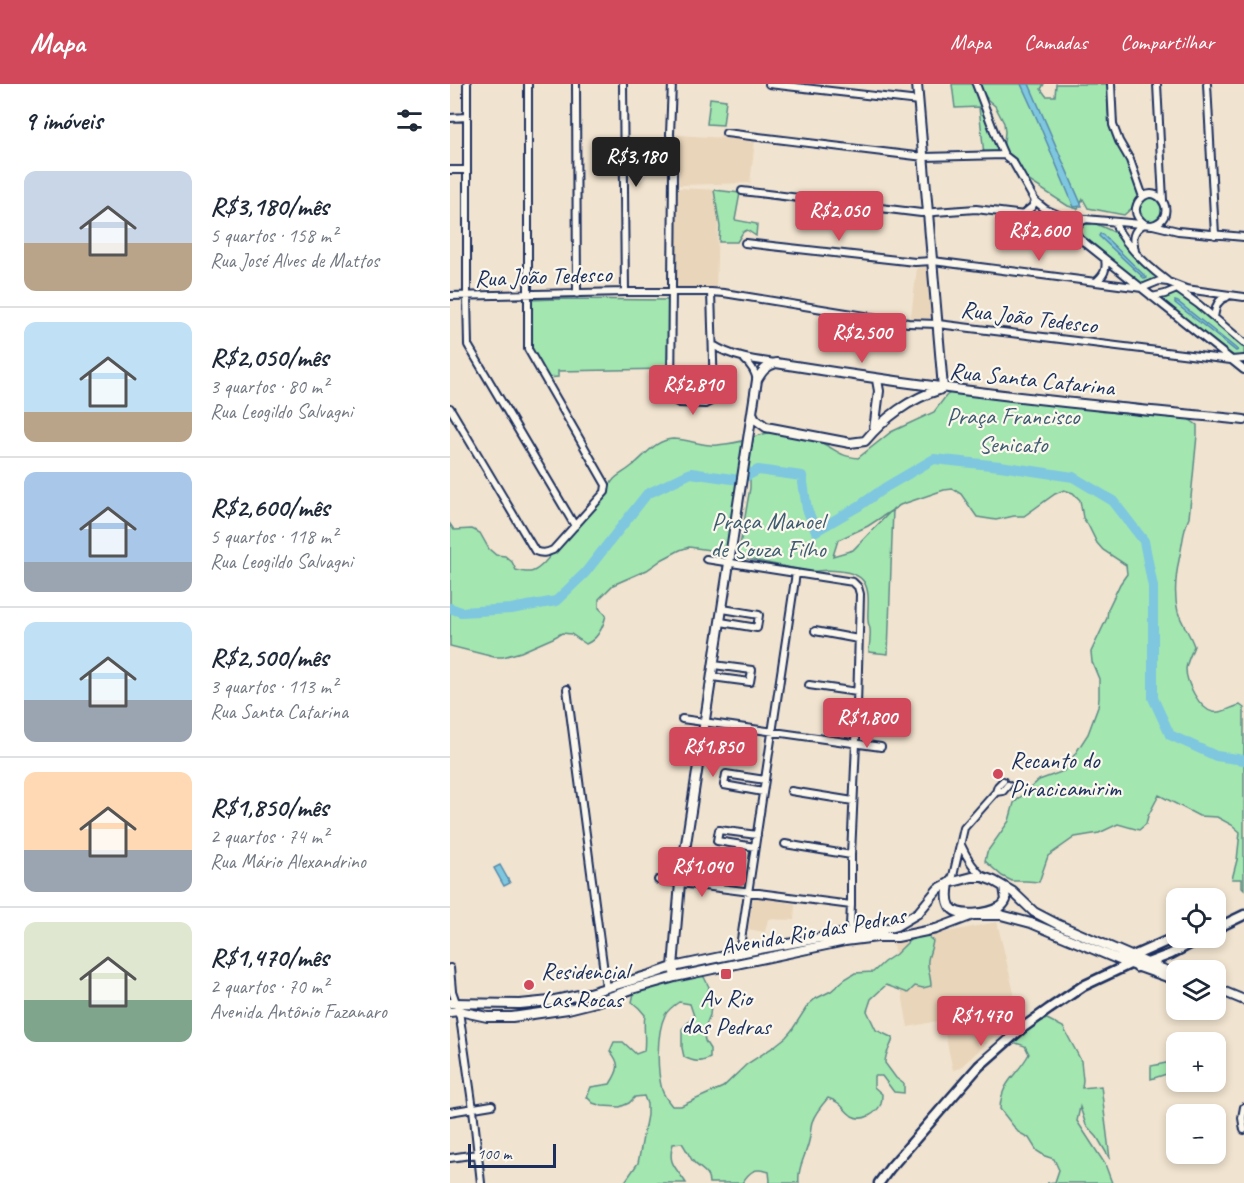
<!DOCTYPE html>
<html lang="pt">
<meta charset="utf-8">
<style>
:root{--surface:#fff;--page:#f6f6f7;--text:#1f2937;--muted:#747a83;--line:#e0e1e3;--accent:#d1495b}
body{margin:0;font-family:Caveat,sans-serif;background:var(--page);color:var(--text);height:100vh;display:flex;flex-direction:column;font-size:22px;white-space:nowrap}
*{box-sizing:border-box;margin:0}
p{font-size:20px;color:var(--muted)}
.icon{flex:none;width:33px;height:33px;fill:none;stroke:currentColor;stroke-width:2;stroke-linecap:round;stroke-linejoin:round}
.map{position:relative;flex:1;overflow:hidden}
.panel{display:flex;flex-direction:column;background:var(--surface);width:450px}
.panel>*{flex:none}
.fabs{position:absolute;left:716px;top:804px;display:grid;gap:12px}
.fabs a{display:grid;place-items:center;width:60px;height:60px;border-radius:12px;background:var(--surface);box-shadow:0 3px 9px #0003;font-size:30px}
.scale{position:absolute;left:18px;bottom:15px;width:88px;box-sizing:border-box;padding-left:6px;border:3px solid #1b2f5e;border-top:0;font-size:16px;line-height:21px;white-space:nowrap;color:#1b2f5e;-webkit-text-stroke:4px #fbf7ec;paint-order:stroke}
.price{position:absolute;translate:-50% -51px;padding:0 14px;border-radius:6px;background:var(--accent);color:#fff;font-size:20px;line-height:39px;filter:drop-shadow(0 2px 3px #0008)}
.price::after{content:'';position:absolute;left:50%;top:36px;width:18px;height:14px;margin-left:-9px;background:inherit;clip-path:polygon(0 0,100% 0,50% 100%)}
.price.active{background:#222;color:#fff}
ul{padding:0;list-style:none}
li{display:flex;align-items:center;gap:18px;height:150px;padding:0 24px}
li+li{border-top:2px solid var(--line)}
li span{display:grid;place-items:center;flex:none;width:168px;height:120px;border-radius:12px;color:#555}
li>.icon{margin-inline-start:auto}
span .icon{width:72px;height:72px;fill:#fffc;stroke-width:1}
li b{font-size:26px}
h2{display:flex;justify-content:space-between;align-items:center;height:72px;padding:0 24px;font-size:26px}
header{display:flex;align-items:center;gap:36px;box-sizing:border-box;height:84px;padding:0 30px;background:var(--accent);color:#fff}
header strong{font-size:28px}
nav{display:flex;gap:33px;margin-inline-start:auto;font-size:21px}
main{display:flex;flex:1;min-height:0}
.map>svg:first-child{display:block}
</style>
<header>
<strong>Mapa</strong>
<nav><a>Mapa</a><a>Camadas</a><a>Compartilhar</a></nav>
</header>
<main>
<section class="panel">
<h2>9 imóveis<svg class="icon" aria-label="filters" viewBox="0 0 24 24"><path d="M4 7h16M4 17h16"/><circle cx="9" cy="7" r="2"/><circle cx="15" cy="17" r="2"/></svg></h2>
<ul>
<li><span style="background:linear-gradient(#c9d6e8 60%,#b9a48a 0)"><svg class="icon" aria-label="home" viewBox="0 0 24 24"><path d="M3 11l9-7 9 7M6 9v11h12V9"/></svg></span><div><b>R$3,180/mês</b><p>5 quartos · 158 m²</p><p>Rua José Alves de Mattos</p></div></li>
<li><span style="background:linear-gradient(#bfe0f5 75%,#b9a48a 0)"><svg class="icon" aria-label="home" viewBox="0 0 24 24"><path d="M3 11l9-7 9 7M6 9v11h12V9"/></svg></span><div><b>R$2,050/mês</b><p>3 quartos · 80 m²</p><p>Rua Leogildo Salvagni</p></div></li>
<li><span style="background:linear-gradient(#a9c7e8 75%,#9aa5b1 0)"><svg class="icon" aria-label="home" viewBox="0 0 24 24"><path d="M3 11l9-7 9 7M6 9v11h12V9"/></svg></span><div><b>R$2,600/mês</b><p>5 quartos · 118 m²</p><p>Rua Leogildo Salvagni</p></div></li>
<li><span style="background:linear-gradient(#bfe0f5 65%,#9aa5b1 0)"><svg class="icon" aria-label="home" viewBox="0 0 24 24"><path d="M3 11l9-7 9 7M6 9v11h12V9"/></svg></span><div><b>R$2,500/mês</b><p>3 quartos · 113 m²</p><p>Rua Santa Catarina</p></div></li>
<li><span style="background:linear-gradient(#ffd9b3 65%,#9aa5b1 0)"><svg class="icon" aria-label="home" viewBox="0 0 24 24"><path d="M3 11l9-7 9 7M6 9v11h12V9"/></svg></span><div><b>R$1,850/mês</b><p>2 quartos · 74 m²</p><p>Rua Mário Alexandrino</p></div></li>
<li><span style="background:linear-gradient(#dfe7d0 65%,#7fa58c 0)"><svg class="icon" aria-label="home" viewBox="0 0 24 24"><path d="M3 11l9-7 9 7M6 9v11h12V9"/></svg></span><div><b>R$1,470/mês</b><p>2 quartos · 70 m²</p><p>Avenida Antônio Fazanaro</p></div></li>
</ul>
</section>
<div class="map">
<svg width="794" height="1099" viewBox="0 0 794 1099">
<rect width="100%" height="100%" fill="#f0e3cf"/>
<filter id="ink" filterUnits="userSpaceOnUse"><feTurbulence type="fractalNoise" baseFrequency=".0167" numOctaves="2"/><feDisplacementMap in="SourceGraphic" scale="12" xChannelSelector="R" yChannelSelector="G"/><feConvolveMatrix kernelMatrix="1 2 1 2 8 2 1 2 1" color-interpolation-filters="sRGB"/></filter>
<g filter="url(#ink)">
<path fill="#e9d5ba" d="M227,51L305,56L300,99L228,101Z
M227,104L269,106L266,205H226Z
M486,182L488,234H461L467,184Z
M309,813L345,820L344,836L318,835L315,848L298,845L303,814Z
M547,838L569,930L515,979L510,984L503,986L492,936L458,943L443,859Z"/>
<path fill="#a3e6b0" stroke="#5f8a87" stroke-width="1.5" d="M502,0H524L553,67L555,48L554,39L545,22L538,16L527,0H594L591,5L596,12H605L606,0H658V27L660,41L678,77L692,115L674,131L638,124L633,115L628,125L618,122L570,91L554,69L534,71L529,23L505,24Z
M260,14L276,16L273,41L257,40Z
M264,106L290,109L285,136L307,140L306,152L297,146L293,148L287,158H269L270,143Z
M689 126a12 12 0 1 1 24 0a12 12 0 1 1-24 0Z
M636,138L644,139L664,148L711,192L708,195L690,202L628,152L629,146Z
M727,209L744,220L794,262V274L789,276L709,215L716,211Z
M106,215L219,216L217,285L108,287V293L97,294L80,264V216Z
M503,307L573,309L600,314L629,317L647,323L648,327L677,330L678,327L685,320C706,326 730,327 747,341V351L739,434C733,446 733,458 730,471C726,489 723,509 728,528C732,540 740,550 744,562C741,570 737,577 736,585C736,598 749,625 763,628C772,630 781,623 790,621L794,624V805L792,803V795H782L787,776L790,748L782,741L767,733L749,732L709,711L698,732L696,740L689,746L668,740L649,749L625,753L598,772L589,798L576,797H562L552,792L535,777L537,768L559,737L564,719L589,696L614,687L638,650L648,623L649,614V595L642,578L641,568L657,534L658,525L670,500L677,490L676,481L653,466L647,459L638,441L633,434L630,416L623,409L614,406L605,410L574,432H564L546,436L527,433L511,410L503,405L494,406L450,421L418,442L388,456L383,472L403,466L443,425L438,570L419,568C419,561 421,552 420,545C419,539 418,541 418,536C417,525 421,509 414,498C406,485 375,485 361,488L288,473L300,404V386L291,384L288,393L290,402L281,457L276,464L267,467L239,463L230,466L213,475L197,486L163,501L149,515V524L156,531C153,544 148,555 136,560L121,550L112,549L103,554L71,568L53,573H44L0,562V440L4,446L22,445L30,449L39,465L46,471L55,472L62,478L66,486C80,490 84,489 94,479L157,407C164,390 170,392 182,382C195,372 205,356 223,355C239,355 253,363 268,361C277,360 287,359 295,356C306,352 319,347 331,348C345,349 361,353 374,360C389,368 390,372 408,374L441,348L484,328L496,312Z
M476,851L483,857C482,864 479,870 478,876C477,884 481,893 481,902L473,904L465,902L458,909L436,901L421,915L417,927L426,946L443,954C441,964 435,968 435,979L446,994L454,1000V1009L444,1008L432,992H424V1003L432,1010C432,1013 432,1016 431,1020C426,1030 413,1038 402,1032C392,1025 393,1019 378,1014C372,1021 365,1029 362,1038C360,1044 361,1051 359,1057C356,1071 347,1085 349,1099H319L320,1097L319,1088C305,1083 300,1087 292,1099H259C259,1086 249,1086 242,1076C239,1071 236,1065 232,1059L223,1060C217,1080 226,1083 236,1099H174L188,1079L190,1069L197,1031V1020L194,1012L185,1013L179,1019L170,1023L152,1022L143,1019L137,1013L141,1003L160,1000C169,986 171,980 160,967L164,958H173L186,970L194,967C196,955 193,943 195,931L189,924L182,918L184,909L210,899H220L245,890L254,893L259,903L257,912L261,922L260,931L253,948L255,957L260,965V974C250,979 244,978 234,973L232,964V945L244,932L240,920L229,918C223,922 218,926 215,931C206,950 207,986 212,1006C214,1012 218,1017 222,1022H231L273,1003L297,980L322,964L336,953L342,946L358,921L365,915L381,907L395,895L405,889L423,888L434,878L446,870L459,857L466,852Z
M597,935L613,943L627,969L631,977L633,996L632,1004L651,1002L660,1075L647,1053L636,1041L630,1023L627,1037L655,1080L662,1099H597L605,1098L609,1086L604,1075L595,1072L587,1067L579,1054L568,1048L550,1025C551,997 567,992 579,970L575,962L563,958L587,939Z
M726,977V987L701,995V982Z"/>
<path fill="#7ec7df" stroke="#568aab" stroke-width="1.5" d="M571,0H579L632,122L624,123L587,35Z
M650,150H652L697,194L695,195L649,152Z
M725,217L728,218L788,266L786,267L725,219Z
M50,781L60,799L54,802L44,784Z"/>
<g fill="none" stroke-linecap="round" stroke-linejoin="round">
<path stroke="#7ec7df" stroke-width="10" d="M0,524L11,528L61,525L106,517L135,489L197,410L241,389L289,396L308,386L352,392L357,425L366,447L409,422L436,403L484,375L550,382L623,393L663,417L694,457L703,503V614L720,651L766,672L794,676"/>
<g stroke="#1b2f5e" stroke-width="10">
<path id="minor" d="M17,0V212L18,261L125,442
M126,0L127,210
M173,0L175,208
M222,0L220,50L223,89L221,312L224,316L229,319L255,320L261,317L264,310L261,208
M319,0L469,17
M526,0L547,55L554,71
M661,0L663,41L669,57L680,76L693,113
M707,0L713,116
M757,0L765,151
M0,34L17,33
M276,49L474,73L554,71L563,78L585,117L595,125L613,133L702,141C727,135 713,102 694,112C690,115 687,119 686,124C685,131 689,136 695,140
M0,86H17
M292,107L471,129L526,125L590,133L611,141L634,158L794,286
M572,131L582,123L585,117
M664,138C675,162 696,181 717,197
M703,141L728,147L794,153
M627,152L626,145L632,137L637,135
M295,159L465,178L483,177L692,204L709,197L718,198L736,205L794,213
M685,167C682,154 682,147 694,140
M646,198C654,191 657,186 655,175
M727,205L748,220L794,259
M0,212L175,208H261L274,209L458,239L488,240L781,276L794,275
M702,213L715,210L727,205
M764,233C766,224 766,216 777,213
M263,261C282,273 303,276 325,279
M295,276C302,282 305,287 307,296
M0,324L85,467C92,470 96,469 103,466L155,408L156,401L78,265V0
M256,475L403,498L408,503L410,510L406,659L401,771V821L400,841L402,848
M271,538L307,544L309,531L273,525
M365,547L408,555
M262,593L300,598L302,586L264,581
M359,601L407,608
M117,605L156,903
M232,635L431,663
M553,697L548,702L546,708L553,707L558,701
M341,707L403,717
M313,708L274,701L276,690L315,696
M335,760L401,771
M511,761C517,774 523,784 533,793
M305,763L267,757L269,746L307,751
M208,796L401,821
M499,799L503,792L514,744L546,708
M289,869L346,489
M0,884L2,907L9,927L23,1025L31,1099
M794,1023L792,1034L794,1046
M0,1028L42,1021
M0,1074L27,1070"/>
</g>
<g stroke="#1b2f5e" stroke-width="12">
<path id="tertiary" d="M467,0L493,304
M302,329L305,335L316,343L400,359L415,357C434,334 461,314 489,306
M424,346L429,307L427,296
M499,799C498,806 496,815 500,822C508,835 539,829 550,823C552,822 555,818 556,816L554,803
M225,893L223,883L230,799L307,296C312,287 316,282 326,279C438,297 550,312 662,323C706,328 750,331 794,336
M765,904L794,916
M0,919L70,920L100,917L139,909L203,890L223,883L289,869L402,848L432,846L446,842L468,829L488,805L499,799L522,793H533L544,797L563,808L584,828L609,841L697,879L726,890
M0,928L9,927L37,933H62L118,925L146,918L182,905L225,893L395,857L427,853H447L486,845L523,831H551L581,839L672,877L726,896"/>
</g>
<g stroke="#1b2f5e" stroke-width="13">
<path id="secondary" d="M765,845L794,831
M672,877L726,853
M687,883L721,870L751,854
M429,1099L440,1084L529,982L571,945L599,925L633,902L680,880"/>
</g>
<use href="#minor" stroke="#fbf7ec" stroke-width="6"/>
<use href="#tertiary" stroke="#fbf7ec" stroke-width="8"/>
<use href="#secondary" stroke="#fbf7ec" stroke-width="8"/>
</g>
</g>
<g fill="#d1495b" stroke="#fbf7ec" stroke-width="2">
<circle cx="548" cy="690" r="6"/>
<rect x="270" y="884" width="12" height="12" rx="3"/>
<circle cx="79" cy="901" r="6"/>
</g>
<g text-anchor="middle" dominant-baseline="central" stroke-width="4.5" stroke-linejoin="round" paint-order="stroke">
<g font-size="24" fill="#1b2f5e" stroke="#fbf7ec">
<text transform="translate(93 192) rotate(-2)">Rua João Tedesco</text>
<text transform="translate(579 233) rotate(7)">Rua João Tedesco</text>
<text transform="translate(582 295) rotate(6)">Rua Santa Catarina</text>
<text transform="translate(363 847) rotate(-10)">Avenida Rio das Pedras</text>
</g>
<g font-size="24" fill="#3d5d72" stroke="#fbf7ec">
<text x="563" y="332">Praça Francisco<tspan x="563" dy="28">Senicato</tspan></text>
<text x="318" y="437">Praça Manoel<tspan x="318" dy="28">de Souza Filho</tspan></text>
</g>
<g font-size="24" fill="#1b2f5e" stroke="#fbf7ec" text-anchor="start">
<text x="560" y="676">Recanto do<tspan x="560" dy="28">Piracicamirim</tspan></text>
<text x="91" y="887">Residencial<tspan x="91" dy="28">Las Rocas</tspan></text>
<text x="276" y="914" text-anchor="middle">Av Rio<tspan x="276" dy="28">das Pedras</tspan></text>
</g>
</g>
</svg>
<div class="fabs">
<a><svg class="icon" aria-label="locate" viewBox="0 0 24 24"><circle cx="12" cy="12" r="6"/><path d="M12 2v4M12 18v4M2 12h4M18 12h4"/></svg></a>
<a><svg class="icon" aria-label="layers" viewBox="0 0 24 24"><path d="M12 4l9 5-9 5-9-5zM3 14l9 5 9-5"/></svg></a>
<a>+</a>
<a>−</a>
</div>
<div class="scale">100 m</div>
<b class="price active" style="left:186px;top:104px">R$3,180</b>
<b class="price" style="left:389px;top:158px">R$2,050</b>
<b class="price" style="left:589px;top:178px">R$2,600</b>
<b class="price" style="left:412px;top:280px">R$2,500</b>
<b class="price" style="left:243px;top:332px">R$2,810</b>
<b class="price" style="left:417px;top:665px">R$1,800</b>
<b class="price" style="left:263px;top:694px">R$1,850</b>
<b class="price" style="left:252px;top:814px">R$1,040</b>
<b class="price" style="left:531px;top:963px">R$1,470</b>
</div>
</main>
